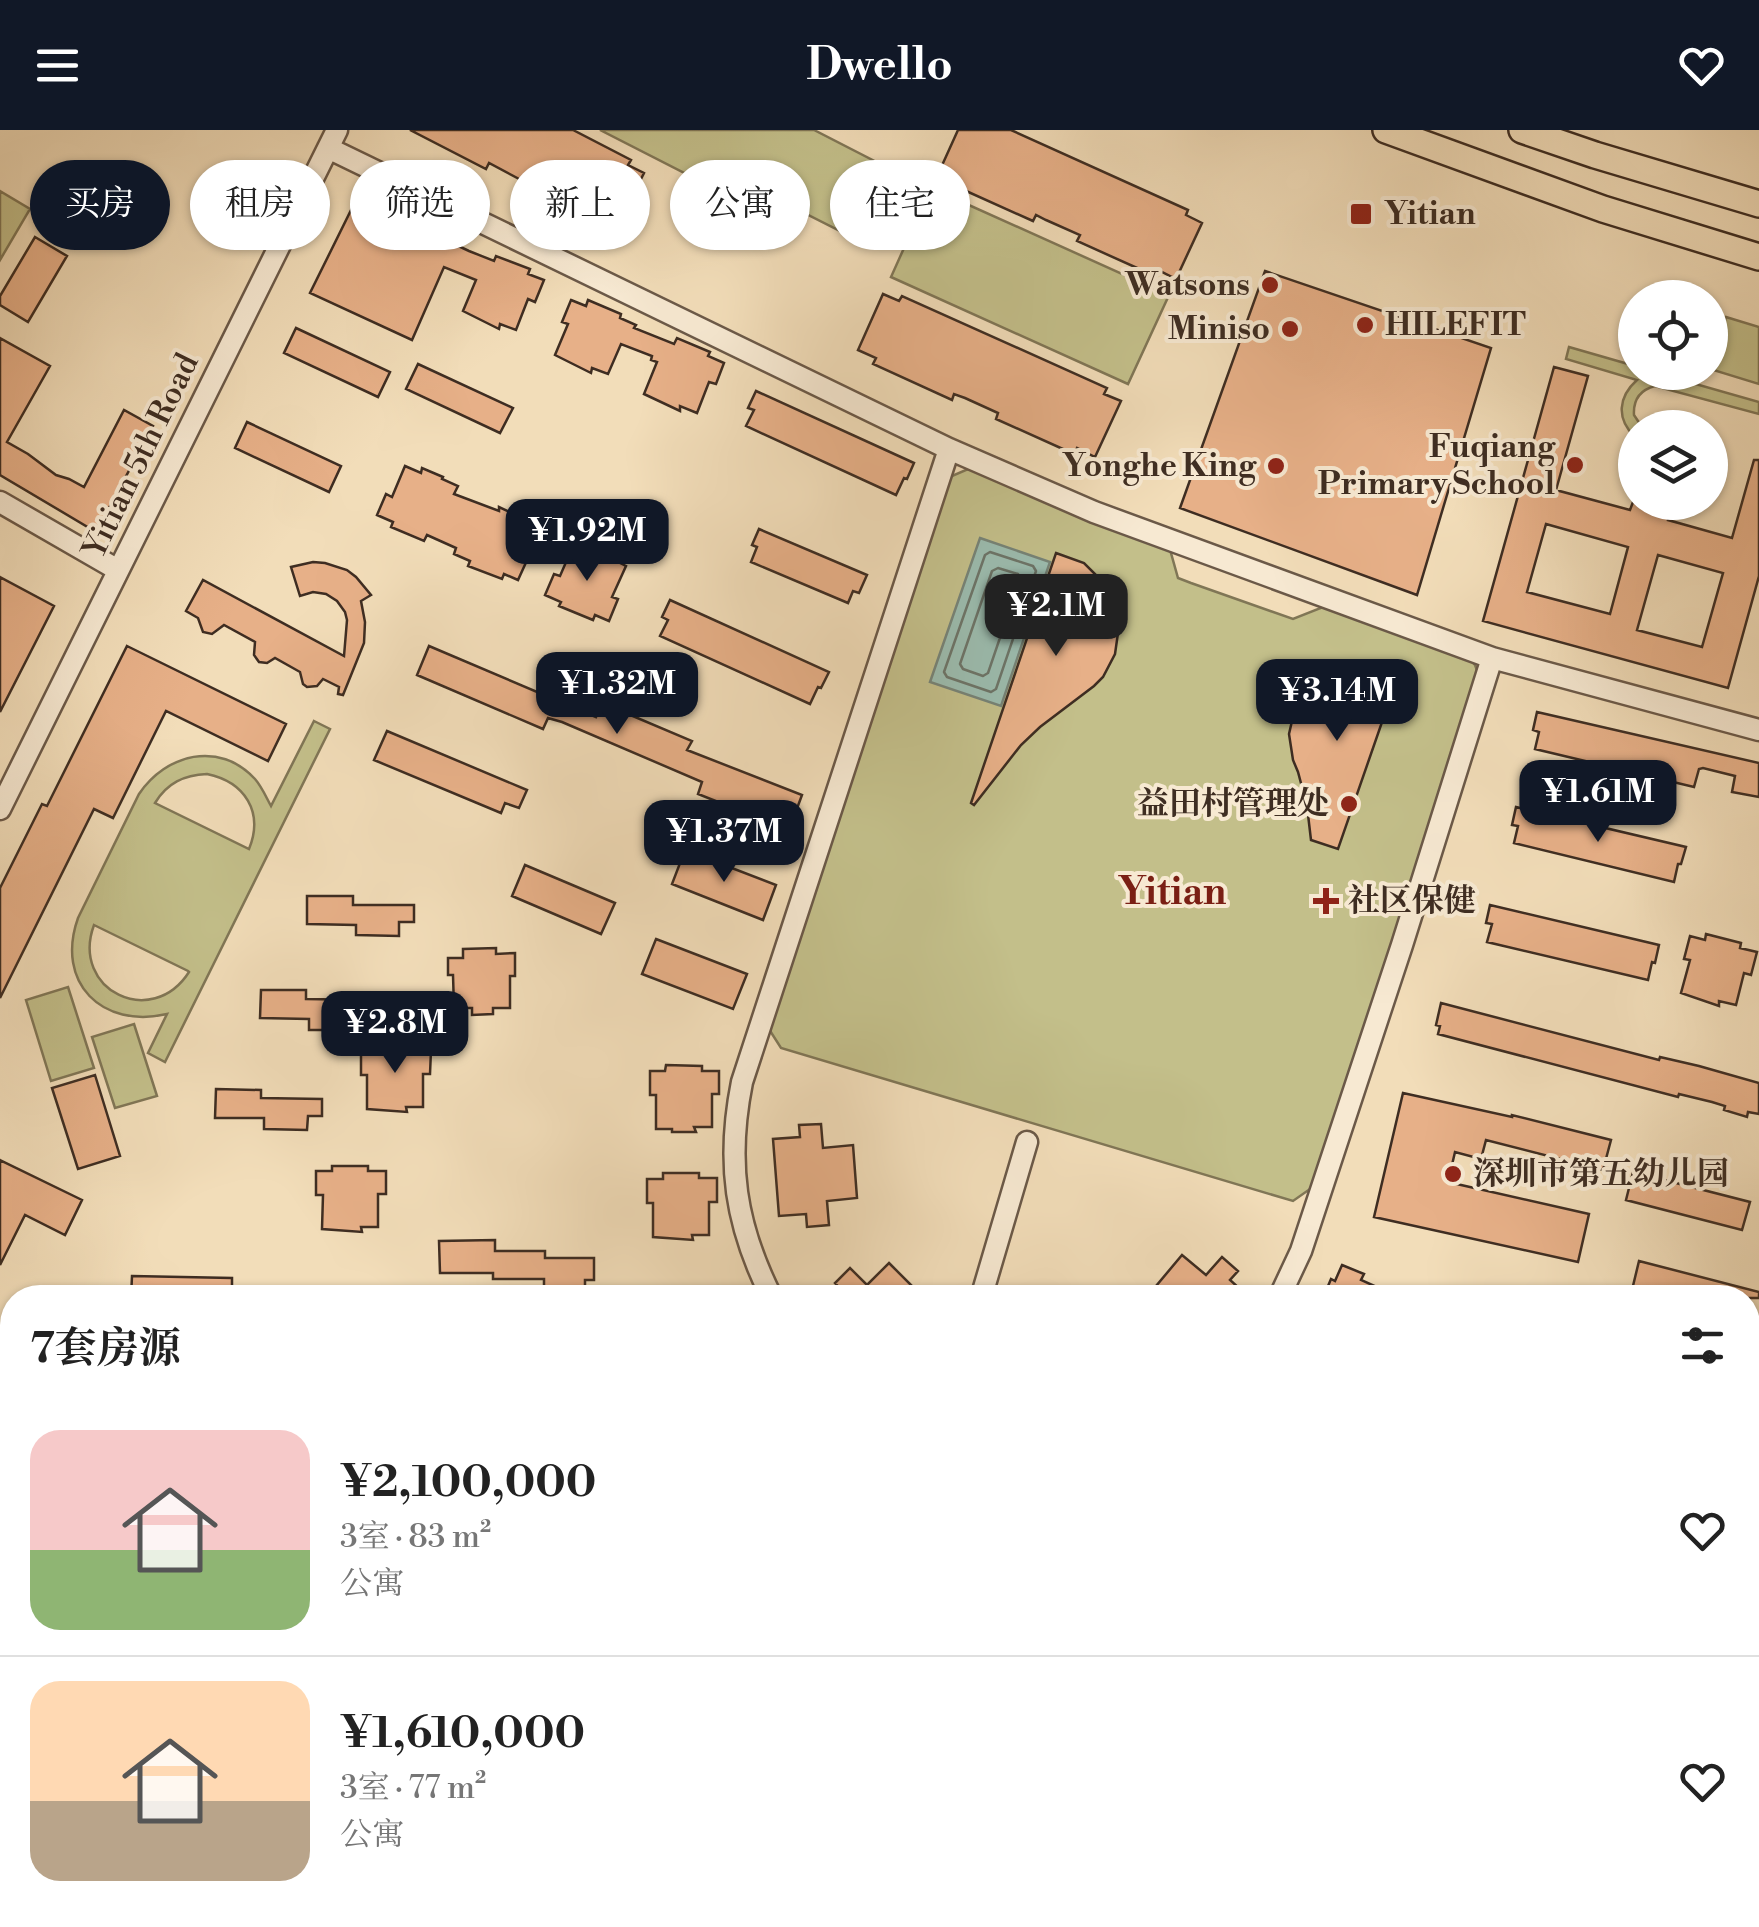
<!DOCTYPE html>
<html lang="zh">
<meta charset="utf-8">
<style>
:root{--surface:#fff;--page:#f2f2f2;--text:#222;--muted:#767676;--line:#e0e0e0;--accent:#111827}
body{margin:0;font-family:"Libre Bodoni","Noto Serif SC",serif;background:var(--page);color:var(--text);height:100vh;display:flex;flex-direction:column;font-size:38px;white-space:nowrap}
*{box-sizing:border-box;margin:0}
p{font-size:32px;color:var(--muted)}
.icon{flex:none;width:55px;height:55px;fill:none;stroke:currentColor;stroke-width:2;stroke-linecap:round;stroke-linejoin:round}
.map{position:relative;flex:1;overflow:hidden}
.side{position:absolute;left:0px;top:1155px;width:1760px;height:642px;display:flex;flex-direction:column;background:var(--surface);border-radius:40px 40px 0 0;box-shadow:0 2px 8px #0004}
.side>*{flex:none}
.top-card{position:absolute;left:30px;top:30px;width:1000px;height:90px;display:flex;gap:20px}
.fabs{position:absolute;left:1618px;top:150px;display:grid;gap:20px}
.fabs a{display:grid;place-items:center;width:110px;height:110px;border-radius:50%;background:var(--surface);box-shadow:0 2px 8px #0004;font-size:50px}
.price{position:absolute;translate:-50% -85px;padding:0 22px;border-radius:20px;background:var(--accent);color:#fff;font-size:32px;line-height:65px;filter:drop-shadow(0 2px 5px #0008)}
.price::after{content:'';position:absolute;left:50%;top:60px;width:30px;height:22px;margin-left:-15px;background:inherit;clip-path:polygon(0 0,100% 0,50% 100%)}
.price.selected{background:#222;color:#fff}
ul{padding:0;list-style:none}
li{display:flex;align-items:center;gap:30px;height:250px;padding:0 30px}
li+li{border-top:2px solid var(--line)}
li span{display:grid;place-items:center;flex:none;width:280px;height:200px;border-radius:30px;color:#555}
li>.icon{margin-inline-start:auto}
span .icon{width:120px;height:120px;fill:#fffc;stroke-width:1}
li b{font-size:42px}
h2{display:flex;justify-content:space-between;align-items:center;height:120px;padding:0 30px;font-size:42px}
.pill{padding:0 35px;border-radius:45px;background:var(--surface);box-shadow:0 2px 8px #0004;font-size:35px;line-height:90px}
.pill.selected{background:var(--accent);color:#fff}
header{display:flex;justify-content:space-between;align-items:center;height:130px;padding:0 30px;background:var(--accent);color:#fff;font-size:45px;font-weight:800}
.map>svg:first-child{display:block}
</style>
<header><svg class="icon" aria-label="menu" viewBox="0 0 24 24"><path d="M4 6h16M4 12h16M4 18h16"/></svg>Dwello<svg class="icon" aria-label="heart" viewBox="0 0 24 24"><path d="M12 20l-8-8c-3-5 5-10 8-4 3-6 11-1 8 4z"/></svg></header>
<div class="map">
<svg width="1759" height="1797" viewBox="0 0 1759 1797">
<rect width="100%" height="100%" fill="#f2ddb9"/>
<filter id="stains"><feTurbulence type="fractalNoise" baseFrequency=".002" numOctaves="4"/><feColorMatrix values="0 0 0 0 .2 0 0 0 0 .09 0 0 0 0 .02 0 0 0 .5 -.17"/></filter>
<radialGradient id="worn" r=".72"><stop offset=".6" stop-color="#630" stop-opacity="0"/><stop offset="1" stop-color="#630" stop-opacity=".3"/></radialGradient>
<path fill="#c3bf8a" stroke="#807656" stroke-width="2.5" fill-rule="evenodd" d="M600,0H814L890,39L854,108L717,39L708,55Z
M931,58L1169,165L1128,254L891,147Z
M0,61L30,79L0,130Z
M1726,187L1759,197V254L1710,239Z
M1569,217L1635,236V242L1657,243L1759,272V284L1655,256C1640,260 1633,269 1634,285L1642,297L1635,298V307C1616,289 1618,267 1637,250L1566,229Z
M975,336L1169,416L1178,448L1191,453L1293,489L1328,475L1468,527L1475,535L1481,551L1320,1052L1293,1071L781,918L767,896L945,349Z
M314,591L330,599L165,932L148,923L167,884C102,899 55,853 78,788L139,664C166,624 219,610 255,649C262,657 266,667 271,676ZM207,644C245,652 264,682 249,719L155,673C167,653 184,645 207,644ZM94,795L188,841L189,842C152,900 70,860 94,795Z
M68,857L94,938L51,951L26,870Z
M134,894L157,966L115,978L92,907Z
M0,1522L12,1525V1688L0,1685Z
M436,1785H974L973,1797H517Z"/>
<path fill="#9bbcaf" stroke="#768377" stroke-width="2.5" d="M980,408L1050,432L1001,576L930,552Z"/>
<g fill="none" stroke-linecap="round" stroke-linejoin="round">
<path stroke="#6c7468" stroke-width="2.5" d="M990,422L1033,436L1036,441L996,559L991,562L947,547L944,542L985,425Z
M998,438L1018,444L1020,449L988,543L983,546L963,539L960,534L992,441Z"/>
</g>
<path fill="#e7b088" stroke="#3e2d22" stroke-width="2.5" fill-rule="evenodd" d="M410,0H573L631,30L628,35L644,43L616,98L598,88L595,94L519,55L521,50L489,33L486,39Z
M958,0H1011L1188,80L1186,85L1202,93L1176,149L1158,140L1155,146L1077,111L1080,105L1046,90L1036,85L1033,91L955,56L957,50L939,42Z
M357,68L469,121L494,131L496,126L530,139L528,144L544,150L535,172L528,169L516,200L500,194L499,199L463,181L476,150L444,137L412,210L310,163Z
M35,107L67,126L28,192L0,175V166Z
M1265,141L1491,218L1417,465L1180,378Z
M883,164L899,171L902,166L1107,258L1104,264L1121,271L1095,327L1077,318L1074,324L996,289L998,283L965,268L954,264L952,270L873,234L876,228L858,220Z
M571,170L586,176L588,170L621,184L620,188L636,195L634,198L674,214L677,208L710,222L708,226L724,233L716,254L709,252L697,283L680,276V281L644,264L657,232L651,230L652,226L621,214L608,244L592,238L591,243L555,225L568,194L562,192Z
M296,198L390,242L378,267L284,223Z
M0,208L50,236L7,312L28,324L56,345L69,349L84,357L124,280L153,296L96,402L0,345Z
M418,234L513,278L500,303L406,259Z
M1554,237L1588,246L1556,360L1630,380L1633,372H1672L1668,390L1732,408L1754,330H1759V446L1728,558L1483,491ZM1546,394L1628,417L1610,484L1527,462ZM1658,425L1723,443L1702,517L1637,500Z
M756,261L914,333L907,349L904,348L896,365L746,296L754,280L748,278Z
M247,292L341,336L329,362L235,318Z
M405,336L421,343L422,338L443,347L442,349L458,356L454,364L499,381V377L535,394L522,426L528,428L518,450L504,444L502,449L468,436L470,431L454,424L456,418L427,405L424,411L391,397L393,392L377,385L386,364L392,367Z
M759,399L867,445L859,463L853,461L848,473L751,432L757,417L752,415Z
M573,416L590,422V418L626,436L612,467L618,469L609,491L595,485L593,490L559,476L561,472L545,465L554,444L560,446Z
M1056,423L1084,433L1105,454L1117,481L1119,496L1115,524L1103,547L1094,556L1040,597L1021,615L974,675L971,673Z
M313,432L325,433L347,440L356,447L371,465L361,471L365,492L364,513L343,565L338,564L339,557L323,549L317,556L307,557L303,554L300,542L275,528L267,533L259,532L254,525L255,512L224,495L212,504L203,502L198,488L186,481L203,450L344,526L347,490L345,482L337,471L326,464L313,462L300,466L291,437Z
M0,447L54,476L0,582Z
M670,470L829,542L821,558L818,557L810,574L660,506L668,490L662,487Z
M127,516L286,594L268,631L166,581L113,688L94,679L0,868V758L42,674L47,676Z
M429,516L596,587L602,573L692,611L687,620L802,665L789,700L698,664L702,652L562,592L548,588L543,599L417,545Z
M1357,536L1370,537L1398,546L1338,719L1311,710L1307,676L1298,642L1293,630L1289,604L1295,578L1309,556L1331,542Z
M1537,582L1759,633V667L1732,662L1735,646L1703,638L1699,639L1694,657L1535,619L1539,602L1533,600Z
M387,601L527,660L519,678L505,673L501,683L374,630Z
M1516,677L1686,717L1681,734H1678L1674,752L1514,713L1518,696L1512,695Z
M685,720L776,755L763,790L672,754Z
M525,735L615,773L601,804L512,766Z
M307,766H353V775H414V792H399V806L356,805V795L307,794Z
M1490,775L1659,815L1655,833L1652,832L1648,850L1487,812L1492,794L1486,793Z
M1706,804L1741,813L1740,818L1757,822L1751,845L1744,843L1736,875L1719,871V876L1681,863L1690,830L1684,829L1690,806L1705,810Z
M656,809L747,844L733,879L642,844Z
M496,818V824L515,823V846H510V878H493V884L472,885V878H454L453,845H448V828H463V819Z
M261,860H306V869L367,870V900H309V889L260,888Z
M1441,873L1659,930L1660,927L1699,936L1759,953V984L1748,982L1747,987L1724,980L1725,976L1712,972L1679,964L1678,967L1438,904L1440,896L1436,895Z
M361,915L413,916V920H431L430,944H423V977H406L407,982L367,979V945H361Z
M666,935L702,936V941H719V964H712V997H694L696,1002H672V999H656V965H650V941H665Z
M95,945L120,1026L78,1039L52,958Z
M216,959L261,960V968L322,969V986H308L307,1000L264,999V988H215Z
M1403,963L1512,987V985L1611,1010L1603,1040L1486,1010L1481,1029L1455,1022L1448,1052L1589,1084L1578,1132L1374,1087Z
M821,994L823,1018L853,1015L857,1068L827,1071L829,1095L807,1097L806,1084L779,1086L773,1009L800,1007L799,995Z
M0,1030L82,1070L65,1105L25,1085L0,1135Z
M332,1036H368V1041H386V1064H378V1097H361L362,1102L322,1099L323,1065H316V1041H332Z
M1633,1042L1750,1072L1742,1100L1626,1070Z
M663,1043H699V1048H717V1072H709V1105H692L693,1110L653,1107V1073H647V1049H663Z
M495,1110V1121H545V1128H594V1150H585V1158H544V1149H493V1143H440L439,1111Z
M1182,1125L1206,1145L1222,1127L1238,1141L1230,1150L1250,1168H1146Z
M1639,1131L1759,1162V1168H1663L1632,1160Z
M889,1133L924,1168H849L835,1153L850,1138L867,1155Z
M1342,1135L1364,1144L1361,1150L1401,1168H1323L1331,1149L1335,1151Z
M132,1146L232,1148V1168H131Z"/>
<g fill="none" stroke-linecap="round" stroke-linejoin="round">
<path stroke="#ceba9b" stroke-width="20" stroke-dasharray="20 10" stroke-linecap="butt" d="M999,1797L1000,1785"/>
<g stroke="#6b5948" stroke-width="25">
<path id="minor" d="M328,18L949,319L1094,382L1492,528L1759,600
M0,372L118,440
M0,679L337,0
M772,1168C735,1095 726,1032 742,952L949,319
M981,1168L1027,1012
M1279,1168L1301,1121L1402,815L1492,528
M1748,1602L1759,1601"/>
</g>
<g stroke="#3e2d22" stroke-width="30">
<path id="major" d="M1386,0L1603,79L1759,127
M1522,0L1595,25L1759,74
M0,1473L12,1476
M0,1496L12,1499
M1748,1672L1759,1671
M1748,1694H1759"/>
</g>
<g stroke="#3e2d22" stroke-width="35">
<path id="highway" d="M0,1727L12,1731
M0,1773L12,1776
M43,1785L86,1797
M226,1785L281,1797"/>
</g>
<use href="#minor" stroke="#f7e9d2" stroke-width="20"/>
<use href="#major" stroke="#f2ddb9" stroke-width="25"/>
<use href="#highway" stroke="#f2ddb9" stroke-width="30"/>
</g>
<g fill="#8f2418" stroke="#f7e9d2" stroke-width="4">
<rect x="1349" y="72" width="24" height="24" rx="5"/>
<circle cx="1270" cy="155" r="10"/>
<circle cx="1365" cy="195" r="10"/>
<circle cx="1290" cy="199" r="10"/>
<circle cx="1575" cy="335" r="10"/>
<circle cx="1276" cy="336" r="10"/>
<circle cx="1349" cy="674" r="10"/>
<path d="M1321 756h10v10h10v10h-10v10h-10v-10h-10v-10h10z"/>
<circle cx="1453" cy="1044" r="10"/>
</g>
<g text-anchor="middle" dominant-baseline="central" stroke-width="8" stroke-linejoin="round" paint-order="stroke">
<g font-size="32" font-weight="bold" fill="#3e2d22" stroke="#f7e9d2" text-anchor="end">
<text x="1384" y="84" text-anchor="start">Yitian</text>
<text x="1250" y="155">Watsons</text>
<text x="1385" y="195" text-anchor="start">HILEFIT</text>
<text x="1270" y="199">Miniso</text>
<text x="1555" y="317">Fuqiang<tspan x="1555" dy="37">Primary School</tspan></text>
<text x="1256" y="336">Yonghe King</text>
<text x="1329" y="674">益田村管理处</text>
<text x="1348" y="771" text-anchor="start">社区保健</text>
<text x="1473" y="1044" text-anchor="start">深圳市第五幼儿园</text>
</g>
<g font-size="32" fill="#3e2d22" stroke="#f7e9d2">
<text transform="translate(141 326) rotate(-64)">Yitian 5th Road</text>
</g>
<g font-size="38" font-weight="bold" fill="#7a1f14" stroke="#f7e9d2">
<text x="1172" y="762">Yitian</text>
</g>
</g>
<rect width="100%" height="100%" filter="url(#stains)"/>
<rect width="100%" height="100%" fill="url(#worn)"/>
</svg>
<div class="fabs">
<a><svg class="icon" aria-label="locate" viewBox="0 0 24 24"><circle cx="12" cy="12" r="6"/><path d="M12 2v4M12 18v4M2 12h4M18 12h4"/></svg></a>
<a><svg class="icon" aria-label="layers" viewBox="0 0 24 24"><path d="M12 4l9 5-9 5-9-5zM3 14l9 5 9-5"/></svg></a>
</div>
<b class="price" style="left:587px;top:454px">¥1.92M</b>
<b class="price selected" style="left:1056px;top:529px">¥2.1M</b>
<b class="price" style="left:617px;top:607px">¥1.32M</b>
<b class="price" style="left:1337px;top:614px">¥3.14M</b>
<b class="price" style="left:1598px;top:715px">¥1.61M</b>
<b class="price" style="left:724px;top:755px">¥1.37M</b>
<b class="price" style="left:395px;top:946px">¥2.8M</b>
<div class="top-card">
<a class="pill selected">买房</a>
<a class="pill">租房</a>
<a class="pill">筛选</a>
<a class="pill">新上</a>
<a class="pill">公寓</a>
<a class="pill">住宅</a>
</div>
<section class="side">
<h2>7套房源<svg class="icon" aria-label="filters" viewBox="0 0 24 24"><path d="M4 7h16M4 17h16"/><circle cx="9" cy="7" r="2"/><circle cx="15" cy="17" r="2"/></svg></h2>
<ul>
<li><span style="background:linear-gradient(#f6c9c9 60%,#8fb573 0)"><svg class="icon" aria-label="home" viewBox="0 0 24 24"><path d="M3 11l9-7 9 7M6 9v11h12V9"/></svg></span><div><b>¥2,100,000</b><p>3室 · 83 m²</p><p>公寓</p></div><svg class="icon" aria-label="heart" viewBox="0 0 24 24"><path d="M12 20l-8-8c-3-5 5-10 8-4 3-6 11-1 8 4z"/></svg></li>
<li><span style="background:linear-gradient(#ffd9b3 60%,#b9a48a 0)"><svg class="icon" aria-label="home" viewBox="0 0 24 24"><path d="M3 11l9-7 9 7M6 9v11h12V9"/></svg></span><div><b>¥1,610,000</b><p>3室 · 77 m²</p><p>公寓</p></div><svg class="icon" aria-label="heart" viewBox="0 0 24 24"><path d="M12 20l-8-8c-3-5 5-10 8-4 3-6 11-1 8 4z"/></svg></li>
</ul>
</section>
</div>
